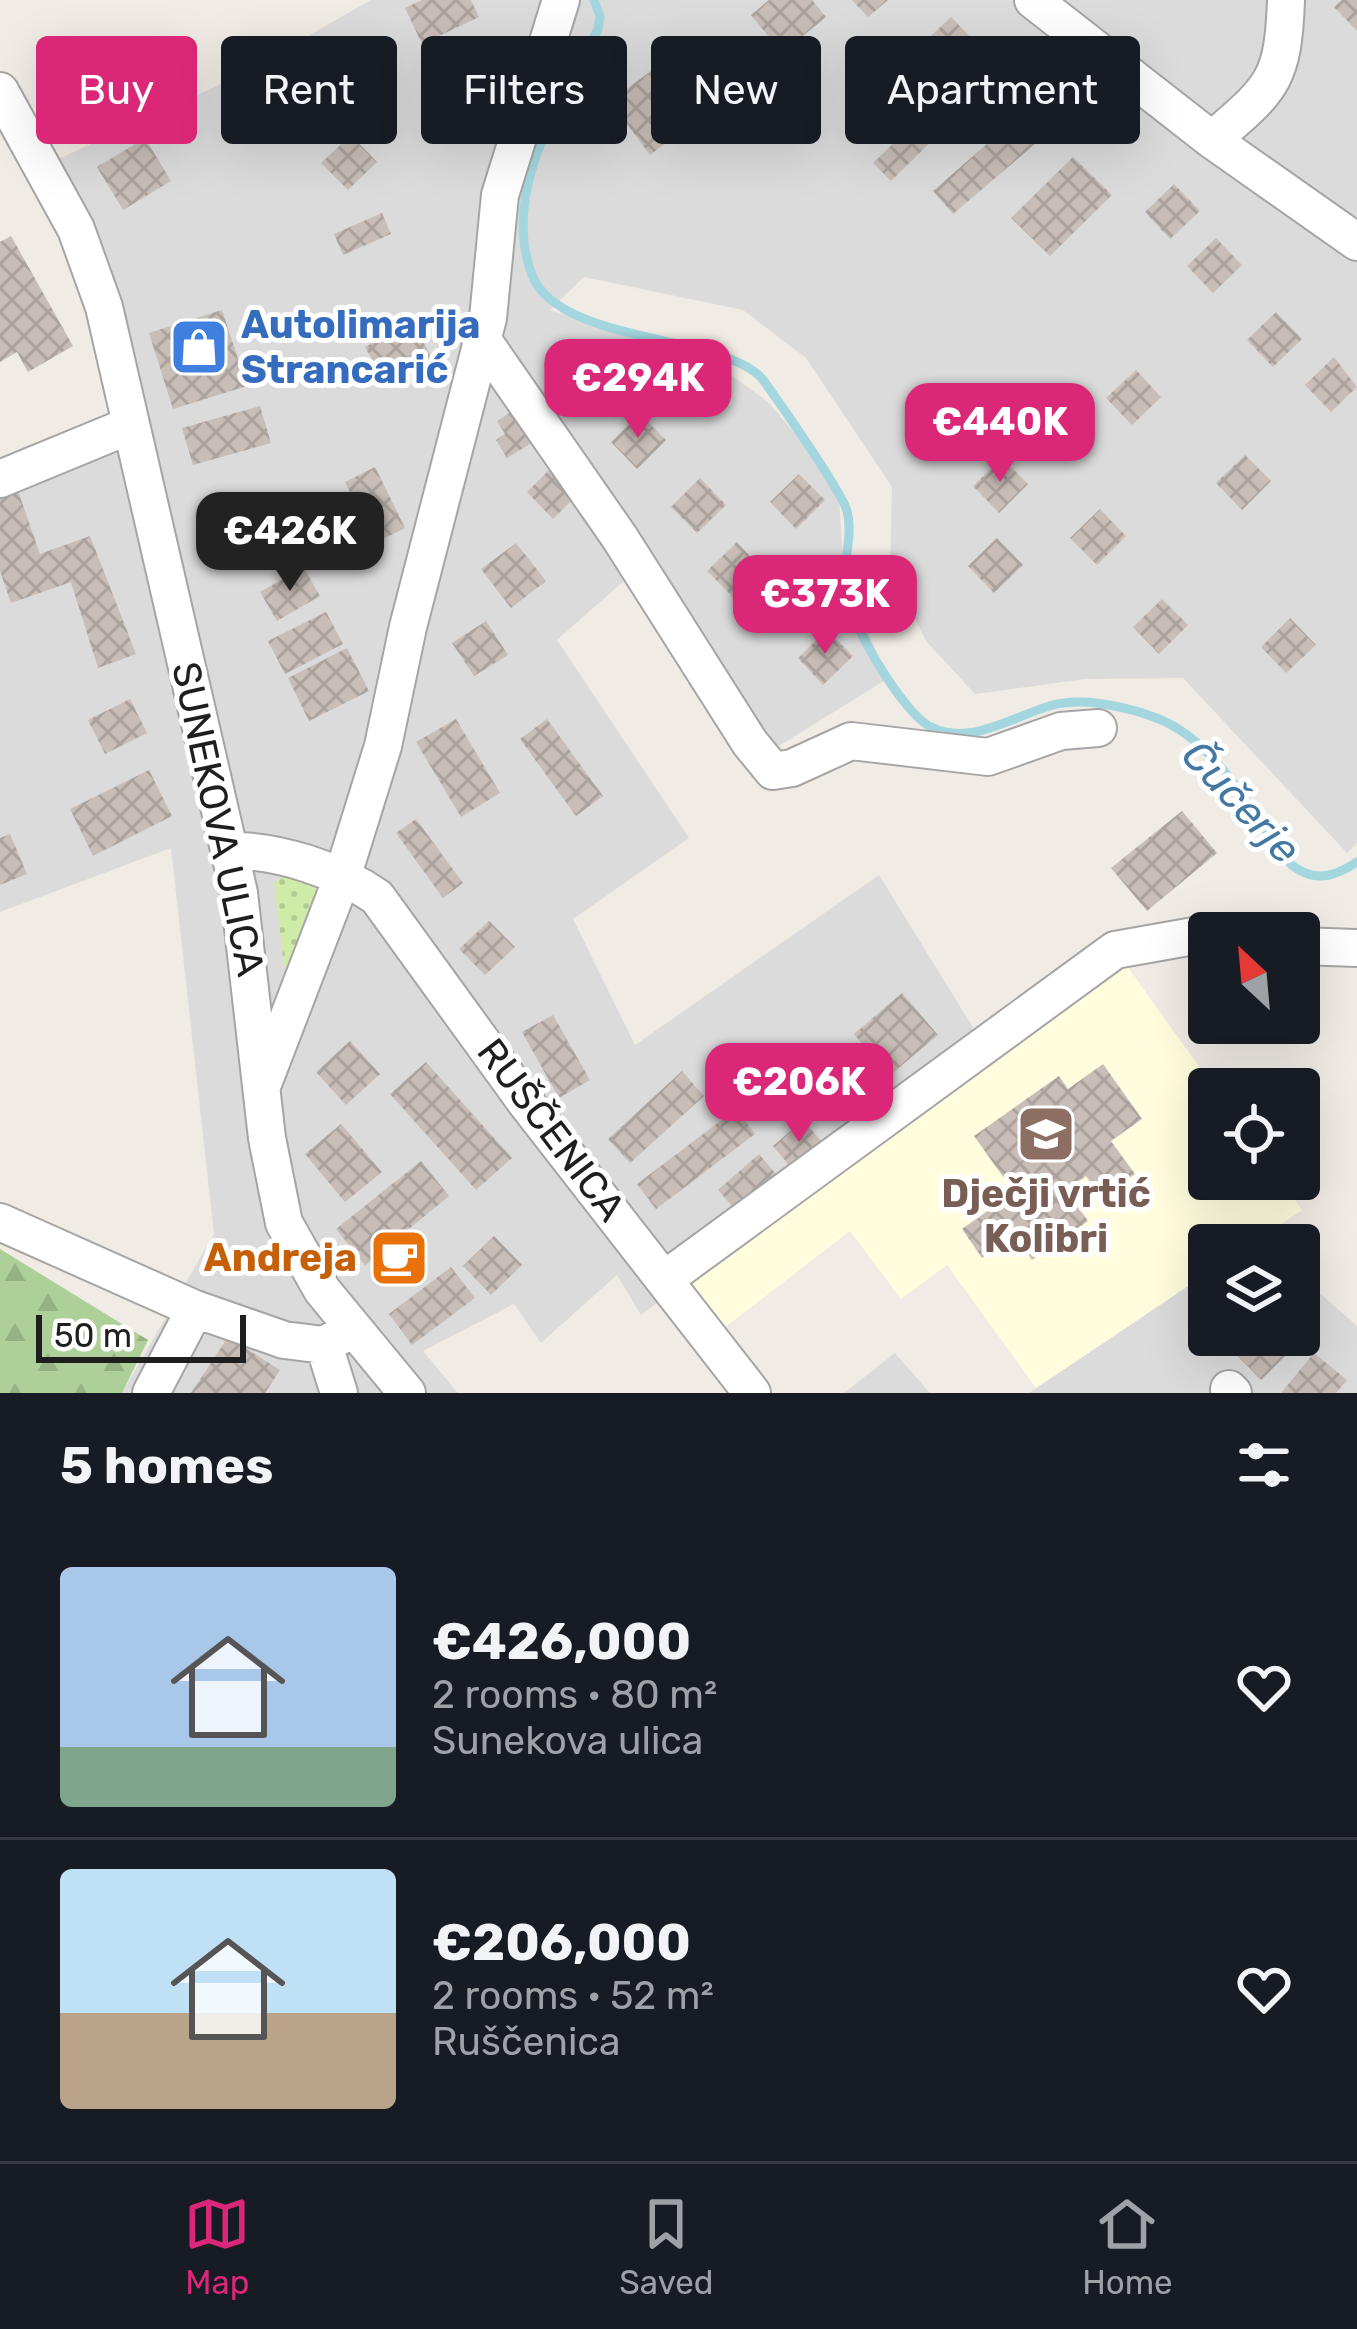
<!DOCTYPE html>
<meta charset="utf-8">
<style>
:root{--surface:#171b24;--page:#242831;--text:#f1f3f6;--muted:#9ea1a6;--line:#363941;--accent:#db2777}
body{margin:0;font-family:Rubik,sans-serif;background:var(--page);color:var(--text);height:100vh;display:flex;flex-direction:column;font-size:45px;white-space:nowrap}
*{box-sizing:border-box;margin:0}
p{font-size:39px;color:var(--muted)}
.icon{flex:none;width:66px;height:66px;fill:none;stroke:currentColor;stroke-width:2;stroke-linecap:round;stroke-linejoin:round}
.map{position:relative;height:1393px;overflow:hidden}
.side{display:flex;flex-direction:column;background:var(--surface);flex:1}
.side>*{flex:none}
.banner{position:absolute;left:36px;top:36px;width:1287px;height:108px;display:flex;gap:24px}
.needle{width:78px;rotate:334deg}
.fabs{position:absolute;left:1188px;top:912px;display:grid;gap:24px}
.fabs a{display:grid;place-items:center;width:132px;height:132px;border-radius:12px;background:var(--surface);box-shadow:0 12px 48px #0002;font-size:60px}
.scale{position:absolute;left:36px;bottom:30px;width:210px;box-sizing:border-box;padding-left:12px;border:6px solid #1e1e1e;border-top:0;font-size:33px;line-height:42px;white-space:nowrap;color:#1e1e1e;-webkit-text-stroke:9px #fff;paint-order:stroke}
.price{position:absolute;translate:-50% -102px;padding:0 27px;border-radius:24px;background:var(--accent);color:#fff;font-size:39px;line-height:78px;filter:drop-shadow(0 3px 6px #0008)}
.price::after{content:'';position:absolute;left:50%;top:72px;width:36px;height:27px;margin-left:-18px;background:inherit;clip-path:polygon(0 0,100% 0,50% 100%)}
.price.on{background:#222;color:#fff}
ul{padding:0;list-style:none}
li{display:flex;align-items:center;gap:36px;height:300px;padding:0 60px}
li+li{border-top:3px solid var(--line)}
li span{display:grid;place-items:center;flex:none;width:336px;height:240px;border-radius:12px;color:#555}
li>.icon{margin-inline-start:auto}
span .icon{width:144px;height:144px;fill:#fffc;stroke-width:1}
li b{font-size:51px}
h2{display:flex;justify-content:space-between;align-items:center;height:144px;padding:0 60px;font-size:51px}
.pill{padding:0 42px;border-radius:12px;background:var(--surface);box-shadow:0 12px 48px #0002;font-size:42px;line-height:108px}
.pill.on{background:var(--accent);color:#fff}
.menu{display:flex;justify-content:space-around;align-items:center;height:168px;border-top:3px solid var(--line);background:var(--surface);font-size:33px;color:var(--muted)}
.menu a{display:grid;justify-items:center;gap:6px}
.menu .on{color:var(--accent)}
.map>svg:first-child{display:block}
</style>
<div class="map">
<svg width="1357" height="1393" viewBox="0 0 1357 1393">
<defs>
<pattern id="grass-dots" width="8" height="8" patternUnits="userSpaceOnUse" patternTransform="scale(3)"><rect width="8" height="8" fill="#ceeca8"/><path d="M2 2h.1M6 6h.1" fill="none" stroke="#b0ca90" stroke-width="1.8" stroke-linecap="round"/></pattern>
<pattern id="forest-firs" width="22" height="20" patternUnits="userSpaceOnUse" patternTransform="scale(3)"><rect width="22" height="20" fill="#acd097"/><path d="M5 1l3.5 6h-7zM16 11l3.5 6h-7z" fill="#94b282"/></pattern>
<pattern id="building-cross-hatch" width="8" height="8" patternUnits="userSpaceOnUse" patternTransform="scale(3)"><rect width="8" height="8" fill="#c8bdb7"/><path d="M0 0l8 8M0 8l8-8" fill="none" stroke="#aba29d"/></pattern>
</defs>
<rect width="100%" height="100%" fill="#f0ebe4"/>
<path fill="#dcdbdb" d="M371,0H1357V843L1347,853L1183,678L1085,679L975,694L926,641L890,569L892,487L806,358L743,310L584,277L550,310L715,364L767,401L838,483L844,572L887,679L761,757L643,564L557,640L689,838L573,919L635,1045L879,875L990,1055L641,1315L617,1275L541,1343L514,1304L423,1351L458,1393H122L214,1234L171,848L0,912V464L121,411L39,168L236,77Z
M1209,1272V1335H1299V1275L1357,1326V1393H1029Z
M895,1353L930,1393H844Z"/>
<path fill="#fffdde" d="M1122,959L1215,1089H1209V1179H1280L1302,1210L1250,1245H1209V1272L1036,1388L947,1265L901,1299L850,1231L720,1331L682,1280Z"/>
<path fill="url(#grass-dots)" d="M286,875L314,883L320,897L294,971L284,965L274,882Z"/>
<path fill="url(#forest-firs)" d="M0,1249L148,1340L122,1393H0Z"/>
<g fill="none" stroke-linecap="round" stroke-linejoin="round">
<path stroke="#a3d6df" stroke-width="9" d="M594,0L600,16L598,29C561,101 500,191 532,275C559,345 729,334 764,381C779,402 842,492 847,511C853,534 844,559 844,583C845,616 902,713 931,727C971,747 1015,715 1053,705C1086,697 1128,707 1159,719C1206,738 1237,787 1265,828C1274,842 1284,862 1299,870C1320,882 1339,874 1357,862"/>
</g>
<path fill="url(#building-cross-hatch)" d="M422,0H471L479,17L422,44L405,8Z
M769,0H812L826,17L782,53L751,15Z
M852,0H888L868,17Z
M1342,0H1357V31L1334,7Z
M951,17L976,43L947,72L921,45Z
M912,50L935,78L881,123L858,96Z
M994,59L1021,86L991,113L965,87Z
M662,63L702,116L650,155L610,101Z
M951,88L968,105L891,181L873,163Z
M1034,103L1055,127L953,214L933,191Z
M351,135L377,162L348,190L321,163Z
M145,138L171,181L123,210L97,167Z
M1073,157L1112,195L1050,256L1011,218Z
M1174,184L1200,211L1170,239L1145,212Z
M382,213L391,234L343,255L334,234Z
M11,236L73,346L28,372L17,352L0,362V242Z
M1216,238L1242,265L1213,293L1187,266Z
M222,310L247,386L173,409L149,333Z
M1276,312L1302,339L1273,367L1247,340Z
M412,321L432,358L386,384L365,347Z
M1334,357L1357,387L1331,412L1305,385Z
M611,358L637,385L608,413L582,386Z
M1136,370L1161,397L1132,425L1106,398Z
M260,406L271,443L193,465L182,428Z
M517,408L538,439L507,458L496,440L505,434L497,421Z
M640,414L666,440L637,469L611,442Z
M1245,455L1271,481L1242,510L1216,483Z
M1002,458L1028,484L999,513L973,486Z
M556,463L582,490L553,519L527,492Z
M375,467L405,528L375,543L345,482Z
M799,474L825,500L796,529L770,502Z
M700,478L726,505L697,533L671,507Z
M17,488L40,554L90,536L136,654L98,668L71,582L11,603L0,571V494Z
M1100,509L1126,536L1097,565L1070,538Z
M997,538L1023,565L994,593L968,566Z
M737,542L762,569L733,597L707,571Z
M516,543L546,581L511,608L481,569Z
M303,567L320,596L277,621L260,592Z
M1162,599L1188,625L1159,654L1133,627Z
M326,612L343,644L285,674L268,641Z
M1290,618L1316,645L1286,673L1261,647Z
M486,621L508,655L474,676L452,643Z
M827,630L853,656L823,685L798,658Z
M347,648L369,691L309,721L288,678Z
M130,699L147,733L105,754L88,720Z
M456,719L500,793L461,817L416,742Z
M547,719L603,796L576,816L520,739Z
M149,770L172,816L93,856L70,809Z
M1182,811L1217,853L1147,911L1111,868Z
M416,819L463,883L443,898L396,833Z
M10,834L27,874L0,885V838Z
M489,921L515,947L485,975L459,949Z
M902,993L938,1035L889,1076L854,1034Z
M553,1015L590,1080L559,1098L522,1032Z
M350,1041L380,1074L346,1105L316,1072Z
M426,1062L512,1158L476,1190L390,1094Z
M1103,1064L1142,1119L1111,1141L1135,1174L1101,1197L1086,1176L1066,1190L1088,1221L1032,1260L1014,1235L982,1258L962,1229L1014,1192L974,1136L1059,1076L1068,1089Z
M682,1071L704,1096L630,1163L608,1139Z
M736,1109L755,1134L656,1209L637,1184Z
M803,1120L825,1145L794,1171L773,1146Z
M341,1124L382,1172L345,1202L305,1154Z
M759,1154L781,1180L740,1215L718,1190Z
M421,1161L449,1196L365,1265L336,1229Z
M494,1236L522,1265L491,1295L463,1266Z
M451,1267L475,1298L412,1345L389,1314Z
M1231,1335H1298L1302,1339L1261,1380L1224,1342Z
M228,1337L280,1370L265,1393H191Z
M1314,1353L1347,1380L1336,1393H1281Z"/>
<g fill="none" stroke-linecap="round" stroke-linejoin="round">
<g stroke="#a5a5a5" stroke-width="40">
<path id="minor" d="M1033,0L1212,140L1357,242
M0,91L76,229L104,307L239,893L267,1138L284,1223L322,1290L407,1393
M1212,140C1272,88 1283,82 1286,0
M482,339L620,538L750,743L773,771L792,768L851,741L988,757L1061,731L1098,728
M0,479L131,425
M231,851C278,850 338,870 377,897L527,1104L752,1393
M1299,946L1357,948
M264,1081L342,878L383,746L408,627L488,318L500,195L561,0
M0,1222L195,1309L284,1340L324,1345L353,1329
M665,1279L1115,950L1211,933
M324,1345L339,1393
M1229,1389L1233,1393
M151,1393L195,1309"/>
</g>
<use href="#minor" stroke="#fff" stroke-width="36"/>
</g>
<defs>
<g id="shop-square" transform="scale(3)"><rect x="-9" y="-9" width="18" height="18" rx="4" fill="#3f7fe0" stroke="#fff"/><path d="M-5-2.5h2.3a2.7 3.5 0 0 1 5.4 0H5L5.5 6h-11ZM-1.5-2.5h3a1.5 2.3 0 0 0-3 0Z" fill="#fff"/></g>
<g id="school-square" transform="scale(3)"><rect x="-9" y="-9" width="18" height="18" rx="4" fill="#8d6e63" stroke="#fff"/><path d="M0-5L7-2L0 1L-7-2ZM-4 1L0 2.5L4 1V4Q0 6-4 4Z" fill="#fff"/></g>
<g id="cafe-square" transform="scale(3)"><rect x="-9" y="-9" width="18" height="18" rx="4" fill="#e8710a" stroke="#fff"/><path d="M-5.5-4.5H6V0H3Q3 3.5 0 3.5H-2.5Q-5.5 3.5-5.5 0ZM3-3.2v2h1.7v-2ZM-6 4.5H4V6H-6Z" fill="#fff"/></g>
</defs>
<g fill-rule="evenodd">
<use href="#shop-square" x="199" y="347"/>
<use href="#school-square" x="1046" y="1134"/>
<use href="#cafe-square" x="399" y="1258"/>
</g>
<g text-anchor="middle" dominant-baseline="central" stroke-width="10" stroke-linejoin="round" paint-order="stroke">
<g font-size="39" font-weight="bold" fill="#366cbe" stroke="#fff" text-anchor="start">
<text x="241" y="325">Autolimarija<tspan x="241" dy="45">Strancarić</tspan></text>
</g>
<g font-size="39" fill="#1e1e1e" stroke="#fff">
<text transform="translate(218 819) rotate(78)">SUNEKOVA ULICA</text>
<text transform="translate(551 1130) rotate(53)">RUŠČENICA</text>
</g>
<g font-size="39" font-weight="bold" fill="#785e54" stroke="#fff">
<text x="1046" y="1194">Dječji vrtić<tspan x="1046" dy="45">Kolibri</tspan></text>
</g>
<g font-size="39" font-weight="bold" fill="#c56008" stroke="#fff" text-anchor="end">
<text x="357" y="1258">Andreja</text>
</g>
<g font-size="42" font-style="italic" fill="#4278a2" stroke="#fff">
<text transform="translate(1241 802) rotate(47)">Čučerje</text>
</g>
</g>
</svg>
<div class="fabs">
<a><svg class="needle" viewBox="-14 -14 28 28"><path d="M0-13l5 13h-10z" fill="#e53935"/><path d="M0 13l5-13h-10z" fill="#9ea1a6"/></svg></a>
<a><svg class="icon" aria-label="locate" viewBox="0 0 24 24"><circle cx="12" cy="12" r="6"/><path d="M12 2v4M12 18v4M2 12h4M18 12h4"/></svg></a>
<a><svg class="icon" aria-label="layers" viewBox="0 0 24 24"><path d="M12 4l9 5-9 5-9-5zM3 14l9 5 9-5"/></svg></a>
</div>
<div class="scale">50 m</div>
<b class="price" style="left:638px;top:441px">€294K</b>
<b class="price" style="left:1000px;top:485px">€440K</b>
<b class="price on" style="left:290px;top:594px">€426K</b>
<b class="price" style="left:825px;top:657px">€373K</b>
<b class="price" style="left:799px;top:1145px">€206K</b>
<div class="banner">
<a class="pill on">Buy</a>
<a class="pill">Rent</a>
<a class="pill">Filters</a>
<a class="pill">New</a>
<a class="pill">Apartment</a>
</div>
</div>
<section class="side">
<h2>5 homes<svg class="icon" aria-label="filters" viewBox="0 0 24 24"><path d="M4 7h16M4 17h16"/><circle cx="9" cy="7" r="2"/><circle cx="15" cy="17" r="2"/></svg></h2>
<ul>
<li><span style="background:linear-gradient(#a9c7e8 75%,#7fa58c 0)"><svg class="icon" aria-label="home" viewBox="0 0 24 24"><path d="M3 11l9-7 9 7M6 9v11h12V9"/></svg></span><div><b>€426,000</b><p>2 rooms · 80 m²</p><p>Sunekova ulica</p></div><svg class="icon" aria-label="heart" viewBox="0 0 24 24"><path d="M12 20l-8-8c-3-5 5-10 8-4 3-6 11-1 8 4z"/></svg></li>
<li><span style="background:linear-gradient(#bfe0f5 60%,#b9a48a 0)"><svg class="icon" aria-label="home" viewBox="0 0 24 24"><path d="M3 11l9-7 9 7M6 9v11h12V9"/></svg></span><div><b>€206,000</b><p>2 rooms · 52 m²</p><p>Ruščenica</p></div><svg class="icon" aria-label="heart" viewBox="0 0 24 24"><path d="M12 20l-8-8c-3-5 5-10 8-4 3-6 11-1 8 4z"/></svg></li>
</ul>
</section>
<nav class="menu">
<a class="on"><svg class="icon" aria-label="map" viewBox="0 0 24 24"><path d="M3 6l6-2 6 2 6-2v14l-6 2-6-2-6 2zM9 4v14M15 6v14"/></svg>Map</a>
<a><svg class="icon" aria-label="saved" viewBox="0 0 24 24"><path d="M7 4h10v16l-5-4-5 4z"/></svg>Saved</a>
<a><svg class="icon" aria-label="home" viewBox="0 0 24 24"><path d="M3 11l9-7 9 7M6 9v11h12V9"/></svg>Home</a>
</nav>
